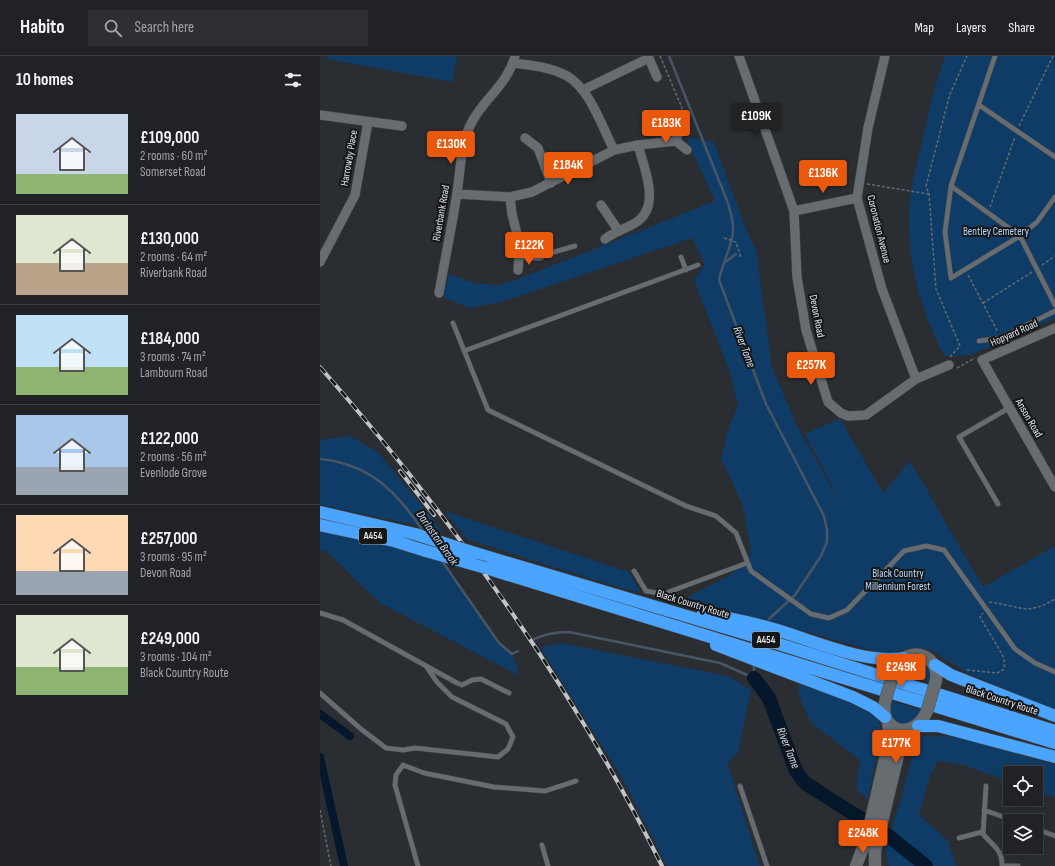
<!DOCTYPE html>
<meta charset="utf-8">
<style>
:root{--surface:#202226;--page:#2d2f32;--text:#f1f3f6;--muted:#a2a4a7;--line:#3d3f43;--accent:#ea580c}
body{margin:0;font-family:"Sofia Sans Condensed",sans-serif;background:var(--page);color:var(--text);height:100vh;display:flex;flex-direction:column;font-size:15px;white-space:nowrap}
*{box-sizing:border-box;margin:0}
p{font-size:13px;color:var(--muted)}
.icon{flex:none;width:22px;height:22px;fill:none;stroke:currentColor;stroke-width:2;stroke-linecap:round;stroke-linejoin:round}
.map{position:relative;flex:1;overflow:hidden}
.side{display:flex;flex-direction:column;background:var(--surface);width:320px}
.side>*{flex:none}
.tools{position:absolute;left:683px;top:710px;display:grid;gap:8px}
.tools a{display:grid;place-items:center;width:40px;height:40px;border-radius:0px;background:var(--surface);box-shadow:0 4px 16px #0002,0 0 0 1px var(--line);font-size:20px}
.price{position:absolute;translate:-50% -34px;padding:0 9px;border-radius:4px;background:var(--accent);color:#fff;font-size:13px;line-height:26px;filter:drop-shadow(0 1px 2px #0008)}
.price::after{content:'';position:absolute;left:50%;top:24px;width:12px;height:9px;margin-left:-6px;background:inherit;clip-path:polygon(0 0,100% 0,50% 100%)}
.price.selected{background:#222;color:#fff}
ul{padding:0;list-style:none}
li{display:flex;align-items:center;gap:12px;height:100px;padding:0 16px}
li+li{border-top:1px solid var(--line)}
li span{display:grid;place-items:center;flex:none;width:112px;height:80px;border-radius:0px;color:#555}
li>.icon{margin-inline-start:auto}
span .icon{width:48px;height:48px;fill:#fffc;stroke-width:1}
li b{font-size:17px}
h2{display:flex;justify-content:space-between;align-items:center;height:48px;padding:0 16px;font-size:17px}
header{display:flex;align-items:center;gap:24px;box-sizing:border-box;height:56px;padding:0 20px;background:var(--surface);border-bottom:1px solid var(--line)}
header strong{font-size:19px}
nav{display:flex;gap:22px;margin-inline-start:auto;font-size:14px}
.search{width:280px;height:36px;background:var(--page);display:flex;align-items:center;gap:10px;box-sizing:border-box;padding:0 14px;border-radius:0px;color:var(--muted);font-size:15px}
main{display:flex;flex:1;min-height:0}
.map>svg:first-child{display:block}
</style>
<header>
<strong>Habito</strong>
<div class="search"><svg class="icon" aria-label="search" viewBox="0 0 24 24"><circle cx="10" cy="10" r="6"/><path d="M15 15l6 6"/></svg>Search here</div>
<nav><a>Map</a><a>Layers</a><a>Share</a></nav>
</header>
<main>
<section class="side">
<h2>10 homes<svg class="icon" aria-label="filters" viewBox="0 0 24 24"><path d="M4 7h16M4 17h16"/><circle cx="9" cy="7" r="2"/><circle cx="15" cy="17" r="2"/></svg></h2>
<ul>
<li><span style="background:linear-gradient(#c9d6e8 75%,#8fb573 0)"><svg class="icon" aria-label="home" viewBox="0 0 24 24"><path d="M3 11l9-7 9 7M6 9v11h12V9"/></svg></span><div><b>£109,000</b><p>2 rooms · 60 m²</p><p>Somerset Road</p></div></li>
<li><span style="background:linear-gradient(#dfe7d0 60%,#b9a48a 0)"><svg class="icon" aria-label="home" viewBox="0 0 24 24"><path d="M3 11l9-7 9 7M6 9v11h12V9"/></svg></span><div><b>£130,000</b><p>2 rooms · 64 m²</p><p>Riverbank Road</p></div></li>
<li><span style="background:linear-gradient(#bfe0f5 65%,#8fb573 0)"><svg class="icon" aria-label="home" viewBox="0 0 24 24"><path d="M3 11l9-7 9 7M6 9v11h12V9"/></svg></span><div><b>£184,000</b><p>3 rooms · 74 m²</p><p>Lambourn Road</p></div></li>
<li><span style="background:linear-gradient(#a9c7e8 65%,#9aa5b1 0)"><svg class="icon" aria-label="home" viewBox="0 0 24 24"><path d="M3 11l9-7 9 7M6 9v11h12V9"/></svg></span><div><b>£122,000</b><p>2 rooms · 56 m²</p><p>Evenlode Grove</p></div></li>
<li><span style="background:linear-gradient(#ffd9b3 70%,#9aa5b1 0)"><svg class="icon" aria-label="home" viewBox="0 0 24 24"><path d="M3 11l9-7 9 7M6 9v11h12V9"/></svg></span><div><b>£257,000</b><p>3 rooms · 95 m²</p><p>Devon Road</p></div></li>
<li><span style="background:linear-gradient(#dfe7d0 65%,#8fb573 0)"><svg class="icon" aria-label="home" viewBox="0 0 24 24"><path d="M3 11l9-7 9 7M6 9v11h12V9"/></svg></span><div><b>£249,000</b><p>3 rooms · 104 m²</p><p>Black Country Route</p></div></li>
</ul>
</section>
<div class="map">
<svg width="735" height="810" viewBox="0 0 735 810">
<rect width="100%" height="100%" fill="#2a2e32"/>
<path fill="#0e3c66" d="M7,0H137L132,26L7,3Z
M625,0H735V262L651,299L625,300C599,256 584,192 590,142C592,122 599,102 603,82C609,55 615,27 625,0Z
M366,81L394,86L425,171L436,194L452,312L478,372L524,453L485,378L520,363L563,437L590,405L663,531L735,490V656L646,616L609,593L592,592L565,598L434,561L362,544L410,519L431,498L423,450L401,402L410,368L418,349L409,314L374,224L385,208L372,182L184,245L150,252L123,241L129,218L154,227L177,229L199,223L395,145Z
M29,380L58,396L124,477L86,467L0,449V384Z
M124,455L309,516L321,537L284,527L147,483Z
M0,474L59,487L122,504L179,586L192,598L200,620L60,547L6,495H0Z
M240,587L408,620L431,634L418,697L407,706L440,810H347L302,722L220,591Z
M593,604C607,607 611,612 611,626L579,616L583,609Z
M483,629L542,650L556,659L562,674L548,743L536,734L540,704L491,667L481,645L478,630Z
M571,645L602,654L594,667L579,668L570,660Z
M603,680L636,681L735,709V741L716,735V717H690V726L644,709L618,705L611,717L599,759L628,785L636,810H610L608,807L601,810H569L566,795L574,763L580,747L594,693Z"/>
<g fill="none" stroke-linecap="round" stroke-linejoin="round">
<path stroke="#475564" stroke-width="2.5" d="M349,0L408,147C411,158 415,170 412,182C409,196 402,209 399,224L446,348L504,460L507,474V486L501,500L475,539L449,563
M404,207L416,198
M0,403C50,408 77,436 103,475
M122,505L179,587L192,598L198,595
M210,585C223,578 234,576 249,576L400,607L434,622
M434,622V610"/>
<path stroke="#04172b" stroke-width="8" d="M0,658L30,680
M0,701L24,810"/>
<path stroke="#04172b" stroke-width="14" d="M434,622L449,642L476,715L485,727L570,781L606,810"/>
<g stroke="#484c50" stroke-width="5.5">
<path id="lane" d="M675,0L631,130L625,176L631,222L700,180L717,166L735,141
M659,49L735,101
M631,130L700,180L735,249
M220,200L255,190
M361,201L366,214
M133,267L168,354L366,450L396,460L416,477L431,515L491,558L509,562L527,554L584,495L606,490L624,494L695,593L715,607L735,616
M659,285L680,282L735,255
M144,295L378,209
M678,448L639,381L689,352
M314,515L326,535L343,538L427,507
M0,557L23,564L137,627L142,629L152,624L161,623L189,637
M0,637L41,673L66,692L83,694L95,692L178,701L188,693L193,681L186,668L132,641L117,626L106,610
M420,730L447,810
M666,730L663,778C672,789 683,794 682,810
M664,754L695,765
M716,773L735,780
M639,782L662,776
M222,789L228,810
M98,810L75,729L76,719L83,709L104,717L174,731L225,735L256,725
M682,810H698"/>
</g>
<g stroke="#484c50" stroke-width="10">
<path id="street" d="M328,0L337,21
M419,0L474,155L477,221L486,274L508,346L521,357L528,360L546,359L596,323L629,309
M565,0L548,72L537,142L562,233L596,323
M193,7C211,9 231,11 247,20C270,33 282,71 294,94
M263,34L329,2
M0,59L82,70
M360,71L356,85L367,94
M205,82L218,92L231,127
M137,138L190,141L212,136L294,94L318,89L356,85
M190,141L192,158L200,190L198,214
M281,149L298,174
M474,155L537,142
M285,183C294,176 305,173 315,167C342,151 324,112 318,89
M200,199L220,200
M0,206L35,139L48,66
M119,237C125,203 132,170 137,137C140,119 140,98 146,80C156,47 187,32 195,0
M735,272L662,304L735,431"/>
</g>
<g stroke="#484c50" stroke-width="13">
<path id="secondary" d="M574,615C586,586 624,599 615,628
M566,642C556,675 593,687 607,655
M536,810L547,781L570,681L568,666
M555,810V795L579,695L585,682L595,672"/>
</g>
<g stroke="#484c50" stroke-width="13">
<path id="highway" d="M0,456L95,478
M0,469L74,485L106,495
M155,497L430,579L735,675
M166,512L735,687
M383,557C402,561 421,564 439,569C482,579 540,609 584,602
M396,589L533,641L553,651L565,661
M615,609L631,619L735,660
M598,670H618L735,701"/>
</g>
<path stroke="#666a6e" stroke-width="1.5" stroke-dasharray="3 2" stroke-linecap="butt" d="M340,0L362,52L361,63
M699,70L733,0
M547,128L609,138
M670,151L695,81
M404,182L416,186L421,202
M722,209L735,200
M648,219L678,276
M663,247L712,216
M630,301L640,290L616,233L609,138L606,130L630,38L647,0
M637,312L655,302
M669,546C698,549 706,561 735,543
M647,614L677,617L683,614L685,608L683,600L660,561L663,557
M0,754L11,810"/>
<use href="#lane" stroke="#676c71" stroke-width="4.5"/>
<use href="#street" stroke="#676c71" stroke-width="9"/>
<use href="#secondary" stroke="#676c71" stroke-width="12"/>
<use href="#highway" stroke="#4ba5fe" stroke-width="12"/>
<g stroke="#c1c4c7" stroke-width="4">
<path id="rail" d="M0,311C133,463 252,629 342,810
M80,415L114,459"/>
</g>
<use href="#rail" stroke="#141618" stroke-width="2.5" stroke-dasharray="8" stroke-linecap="butt"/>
<g stroke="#484c50" stroke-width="13" stroke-linecap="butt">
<path id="secondary-bridge" d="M566,642L574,615
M607,655L615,628"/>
</g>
<g stroke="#484c50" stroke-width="13" stroke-linecap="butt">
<path id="highway-bridge" d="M95,478L155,497
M106,495L166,512"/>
</g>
<use href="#secondary-bridge" stroke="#676c71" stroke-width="12"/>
<use href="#highway-bridge" stroke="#4ba5fe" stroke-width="12"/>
</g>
<g text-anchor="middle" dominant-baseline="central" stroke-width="4" stroke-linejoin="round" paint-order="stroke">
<g fill="#141618" stroke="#a4a7aa" stroke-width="1">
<rect x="39" y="472" width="28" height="16" rx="3"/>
<rect x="432" y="576" width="28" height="16" rx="3"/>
</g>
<g font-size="10" font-weight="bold" fill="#e2e5e8">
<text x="53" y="480">A454</text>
<text x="446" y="584">A454</text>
</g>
<g font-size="11" fill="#e2e5e8" stroke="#141618">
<text transform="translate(29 102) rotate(-80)">Harrowby Place</text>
<text transform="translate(121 157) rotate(-80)">Riverbank Road</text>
<text transform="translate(559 173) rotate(76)">Coronation Avenue</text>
<text transform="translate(497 260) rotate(79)">Devon Road</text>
<text transform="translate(694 277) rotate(-24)">Hopyard Road</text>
<text transform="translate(709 362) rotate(60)">Anson Road</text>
<text transform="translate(373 548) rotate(17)">Black Country Route</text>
<text transform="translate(682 644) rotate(18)">Black Country Route</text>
</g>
<g font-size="11" fill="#b8d8fb" stroke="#141618">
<text x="676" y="175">Bentley Cemetery</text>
<text x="578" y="517">Black Country<tspan x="578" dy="13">Millennium Forest</tspan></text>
</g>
<g font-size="12" font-style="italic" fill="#cbdbec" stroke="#141618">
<text transform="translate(424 291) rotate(69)">River Tame</text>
<text transform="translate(117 482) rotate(55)">Darlaston Brook</text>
<text transform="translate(468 692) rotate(68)">River Tame</text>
</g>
</g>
</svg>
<div class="tools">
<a><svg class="icon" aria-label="locate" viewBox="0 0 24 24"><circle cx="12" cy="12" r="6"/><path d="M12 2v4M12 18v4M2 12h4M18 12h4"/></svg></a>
<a><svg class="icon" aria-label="layers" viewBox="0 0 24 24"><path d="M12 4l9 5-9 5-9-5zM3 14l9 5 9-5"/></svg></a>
</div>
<b class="price selected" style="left:436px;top:81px">£109K</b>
<b class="price" style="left:346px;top:88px">£183K</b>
<b class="price" style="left:131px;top:109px">£130K</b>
<b class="price" style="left:248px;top:130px">£184K</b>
<b class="price" style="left:503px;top:138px">£136K</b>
<b class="price" style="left:209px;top:210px">£122K</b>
<b class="price" style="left:491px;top:330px">£257K</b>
<b class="price" style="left:581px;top:632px">£249K</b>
<b class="price" style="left:576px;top:708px">£177K</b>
<b class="price" style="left:543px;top:798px">£248K</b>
</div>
</main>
